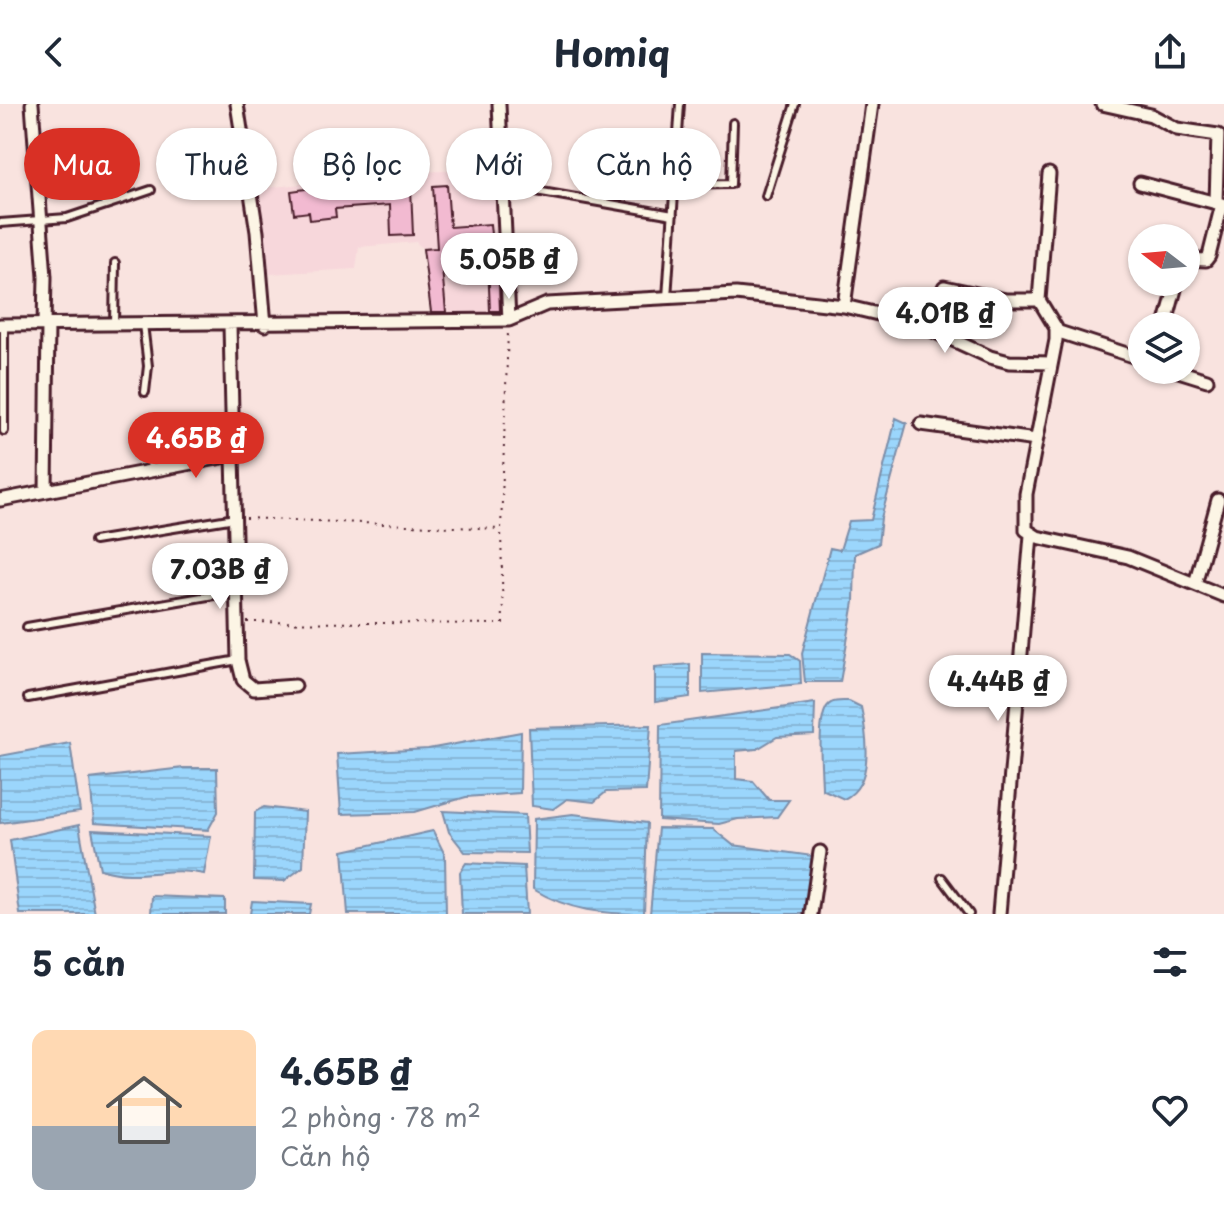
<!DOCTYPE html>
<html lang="vi">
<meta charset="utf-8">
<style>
:root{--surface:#fff;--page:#f6f6f7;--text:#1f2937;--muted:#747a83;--accent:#d93025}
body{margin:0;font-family:"Playpen Sans",sans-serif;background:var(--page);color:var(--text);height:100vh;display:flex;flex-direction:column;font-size:30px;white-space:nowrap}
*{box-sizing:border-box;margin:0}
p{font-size:26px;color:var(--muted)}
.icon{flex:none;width:44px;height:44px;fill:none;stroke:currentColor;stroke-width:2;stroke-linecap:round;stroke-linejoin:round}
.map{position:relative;height:810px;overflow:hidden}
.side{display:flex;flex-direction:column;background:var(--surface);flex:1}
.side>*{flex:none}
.guide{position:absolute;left:24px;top:24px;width:800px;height:72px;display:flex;gap:16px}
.needle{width:52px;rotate:286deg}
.fabs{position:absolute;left:1128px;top:120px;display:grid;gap:16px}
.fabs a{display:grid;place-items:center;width:72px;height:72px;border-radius:50%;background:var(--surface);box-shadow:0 2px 6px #0004;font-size:40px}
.price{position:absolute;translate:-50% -68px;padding:0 18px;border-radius:28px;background:#fff;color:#222;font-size:26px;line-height:52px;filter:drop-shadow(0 2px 4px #0008)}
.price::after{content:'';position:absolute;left:50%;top:48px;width:24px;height:18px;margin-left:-12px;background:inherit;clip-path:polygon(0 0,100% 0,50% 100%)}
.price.selected{background:var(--accent);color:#fff}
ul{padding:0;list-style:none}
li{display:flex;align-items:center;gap:24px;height:200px;padding:0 32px}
li span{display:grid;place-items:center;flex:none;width:224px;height:160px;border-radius:16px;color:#555}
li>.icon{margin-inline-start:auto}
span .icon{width:96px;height:96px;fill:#fffc;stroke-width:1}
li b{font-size:34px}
h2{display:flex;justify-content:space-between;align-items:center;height:96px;padding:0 32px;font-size:34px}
.chip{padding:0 28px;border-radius:36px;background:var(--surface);box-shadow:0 2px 6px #0004;font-size:28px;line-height:72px}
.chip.selected{background:var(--accent);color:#fff}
header{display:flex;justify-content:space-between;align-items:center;height:104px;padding:0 32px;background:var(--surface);font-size:36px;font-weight:700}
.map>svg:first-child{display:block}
</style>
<header><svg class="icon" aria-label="back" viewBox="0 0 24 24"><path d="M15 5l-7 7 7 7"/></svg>Homiq<svg class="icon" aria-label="share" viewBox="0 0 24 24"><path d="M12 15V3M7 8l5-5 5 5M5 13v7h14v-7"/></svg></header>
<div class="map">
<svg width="1224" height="810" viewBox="0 0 1224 810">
<defs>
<pattern id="water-rules" width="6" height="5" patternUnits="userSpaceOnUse" patternTransform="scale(2)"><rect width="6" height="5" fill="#9bd6fc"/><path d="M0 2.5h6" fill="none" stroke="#87b7d8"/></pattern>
</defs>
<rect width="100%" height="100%" fill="#f9e3df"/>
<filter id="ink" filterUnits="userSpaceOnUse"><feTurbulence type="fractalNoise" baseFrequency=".0125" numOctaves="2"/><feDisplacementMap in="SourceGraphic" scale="16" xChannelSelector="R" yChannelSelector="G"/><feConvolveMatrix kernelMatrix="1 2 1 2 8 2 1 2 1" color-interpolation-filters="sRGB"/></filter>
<g filter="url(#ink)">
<path fill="#f7d7db" d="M497,64L505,211L432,213L423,145L416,138L359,143L356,165L269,170L255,85L403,69Z"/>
<path fill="url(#water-rules)" stroke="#7b8da8" stroke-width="2" d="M896,314L907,319L881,414L878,440L855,450L854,498L840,578H805L802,549L830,444L840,446L849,417L871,416Z
M702,549L790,550L800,557L801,580L702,589Z
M690,560V593L655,598V563Z
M849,597L861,603C867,632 875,680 844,695L822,685C822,668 815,607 831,599C836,596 844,597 849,597Z
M815,599L814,631L777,633L757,645L736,647V675L753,677L769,696H789L777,713L738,715L719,720L659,716L660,621Z
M651,621L646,687L606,688L594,698L567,695L553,705L532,702L529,624Z
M521,628L520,689L466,693L415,708L341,710L337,650L428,645Z
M70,639L80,708L0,719V652Z
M183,664H217L218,708L208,726L94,719L90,675Z
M264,703L305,708L303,763L284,777L254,776L255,708Z
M443,707L525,711L527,749L465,748L449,728Z
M573,710L647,719L644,810C603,810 569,807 533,785L534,715Z
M79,721L95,810H20L10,736Z
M658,724L713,725L733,741L813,752L805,810H650Z
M92,726L211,732L204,770C165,761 140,778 100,765Z
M433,727L445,751L446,810H348L343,747Z
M466,759L524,762L527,810H462L460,768Z
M152,792L225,795V810H151Z
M252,797L311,800L309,810H250Z"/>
<path fill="#f2bad1" stroke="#4a1f2b" stroke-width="2" d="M494,65V79L464,81L463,67Z
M355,78L356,87L411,84L413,131L391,132L390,101L335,105L336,113L310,116L309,108L294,110L291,87Z
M447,81L450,123L490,120L493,152H498L500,207H490L488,159L442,164L446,208H431L423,145L437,144L433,82Z"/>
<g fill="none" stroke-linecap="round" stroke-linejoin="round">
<g stroke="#4a1f2b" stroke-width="12">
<path id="service" d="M502,81L673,111
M676,81L731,80L733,19
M766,92L795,0
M0,119L67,114L151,86
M667,194L680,0
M114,220L115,159
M143,220L148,262L145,288
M4,221V327
M147,325L151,367
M94,437L235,414
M27,523L237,487
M28,594L238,556
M942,774L969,810"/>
</g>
<g stroke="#4a1f2b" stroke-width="17">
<path id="minor" d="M32,0L45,173L44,220
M237,0L257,128L265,221
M499,0L509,216
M1102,0L1151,11L1177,25L1218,31L1216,98
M1049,70L1039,196L1056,224V236L1026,390V426L1037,433L1128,453L1224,492
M1140,79L1224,101
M1186,155L1206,156L1209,152L1222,100
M944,183L1006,196H1039
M844,202L916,219L990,253L1009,258L1051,259
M0,221L509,216L547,200L736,190L844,202L872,0
M1165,222L1177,178
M1056,227L1142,255
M1175,266L1207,276
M921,320L1036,336
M233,351L238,556L243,576L254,585L295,582
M46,387L48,220
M0,396L233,351L230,221
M1195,480L1218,396
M811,810L820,748
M999,810L1031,431"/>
</g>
<path stroke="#4a1f2b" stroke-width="2" stroke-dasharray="2 6" stroke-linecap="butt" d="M246,414L500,425
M247,518L503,520L501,425L508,227"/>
<use href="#service" stroke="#fcf5e5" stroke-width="6"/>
<use href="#minor" stroke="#fcf5e5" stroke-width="11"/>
</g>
</g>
</svg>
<div class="fabs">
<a><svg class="needle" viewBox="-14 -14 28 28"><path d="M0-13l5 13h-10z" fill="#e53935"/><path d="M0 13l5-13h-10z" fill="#747a83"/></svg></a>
<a><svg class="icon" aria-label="layers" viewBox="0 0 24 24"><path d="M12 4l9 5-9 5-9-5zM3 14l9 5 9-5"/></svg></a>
</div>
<b class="price" style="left:509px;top:197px">5.05B ₫</b>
<b class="price" style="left:945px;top:251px">4.01B ₫</b>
<b class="price selected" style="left:196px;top:376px">4.65B ₫</b>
<b class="price" style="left:220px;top:507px">7.03B ₫</b>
<b class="price" style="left:998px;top:619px">4.44B ₫</b>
<div class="guide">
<a class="chip selected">Mua</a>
<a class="chip">Thuê</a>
<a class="chip">Bộ lọc</a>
<a class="chip">Mới</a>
<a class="chip">Căn hộ</a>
</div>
</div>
<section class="side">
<h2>5 căn<svg class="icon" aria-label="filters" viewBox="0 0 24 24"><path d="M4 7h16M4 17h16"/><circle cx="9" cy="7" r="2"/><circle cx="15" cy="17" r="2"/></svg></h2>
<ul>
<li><span style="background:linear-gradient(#ffd9b3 60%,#9aa5b1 0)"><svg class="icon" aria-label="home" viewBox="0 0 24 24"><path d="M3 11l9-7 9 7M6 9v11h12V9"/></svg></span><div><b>4.65B ₫</b><p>2 phòng · 78 m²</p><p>Căn hộ</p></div><svg class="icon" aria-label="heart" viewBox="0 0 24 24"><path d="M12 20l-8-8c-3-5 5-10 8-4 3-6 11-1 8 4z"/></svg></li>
</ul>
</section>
